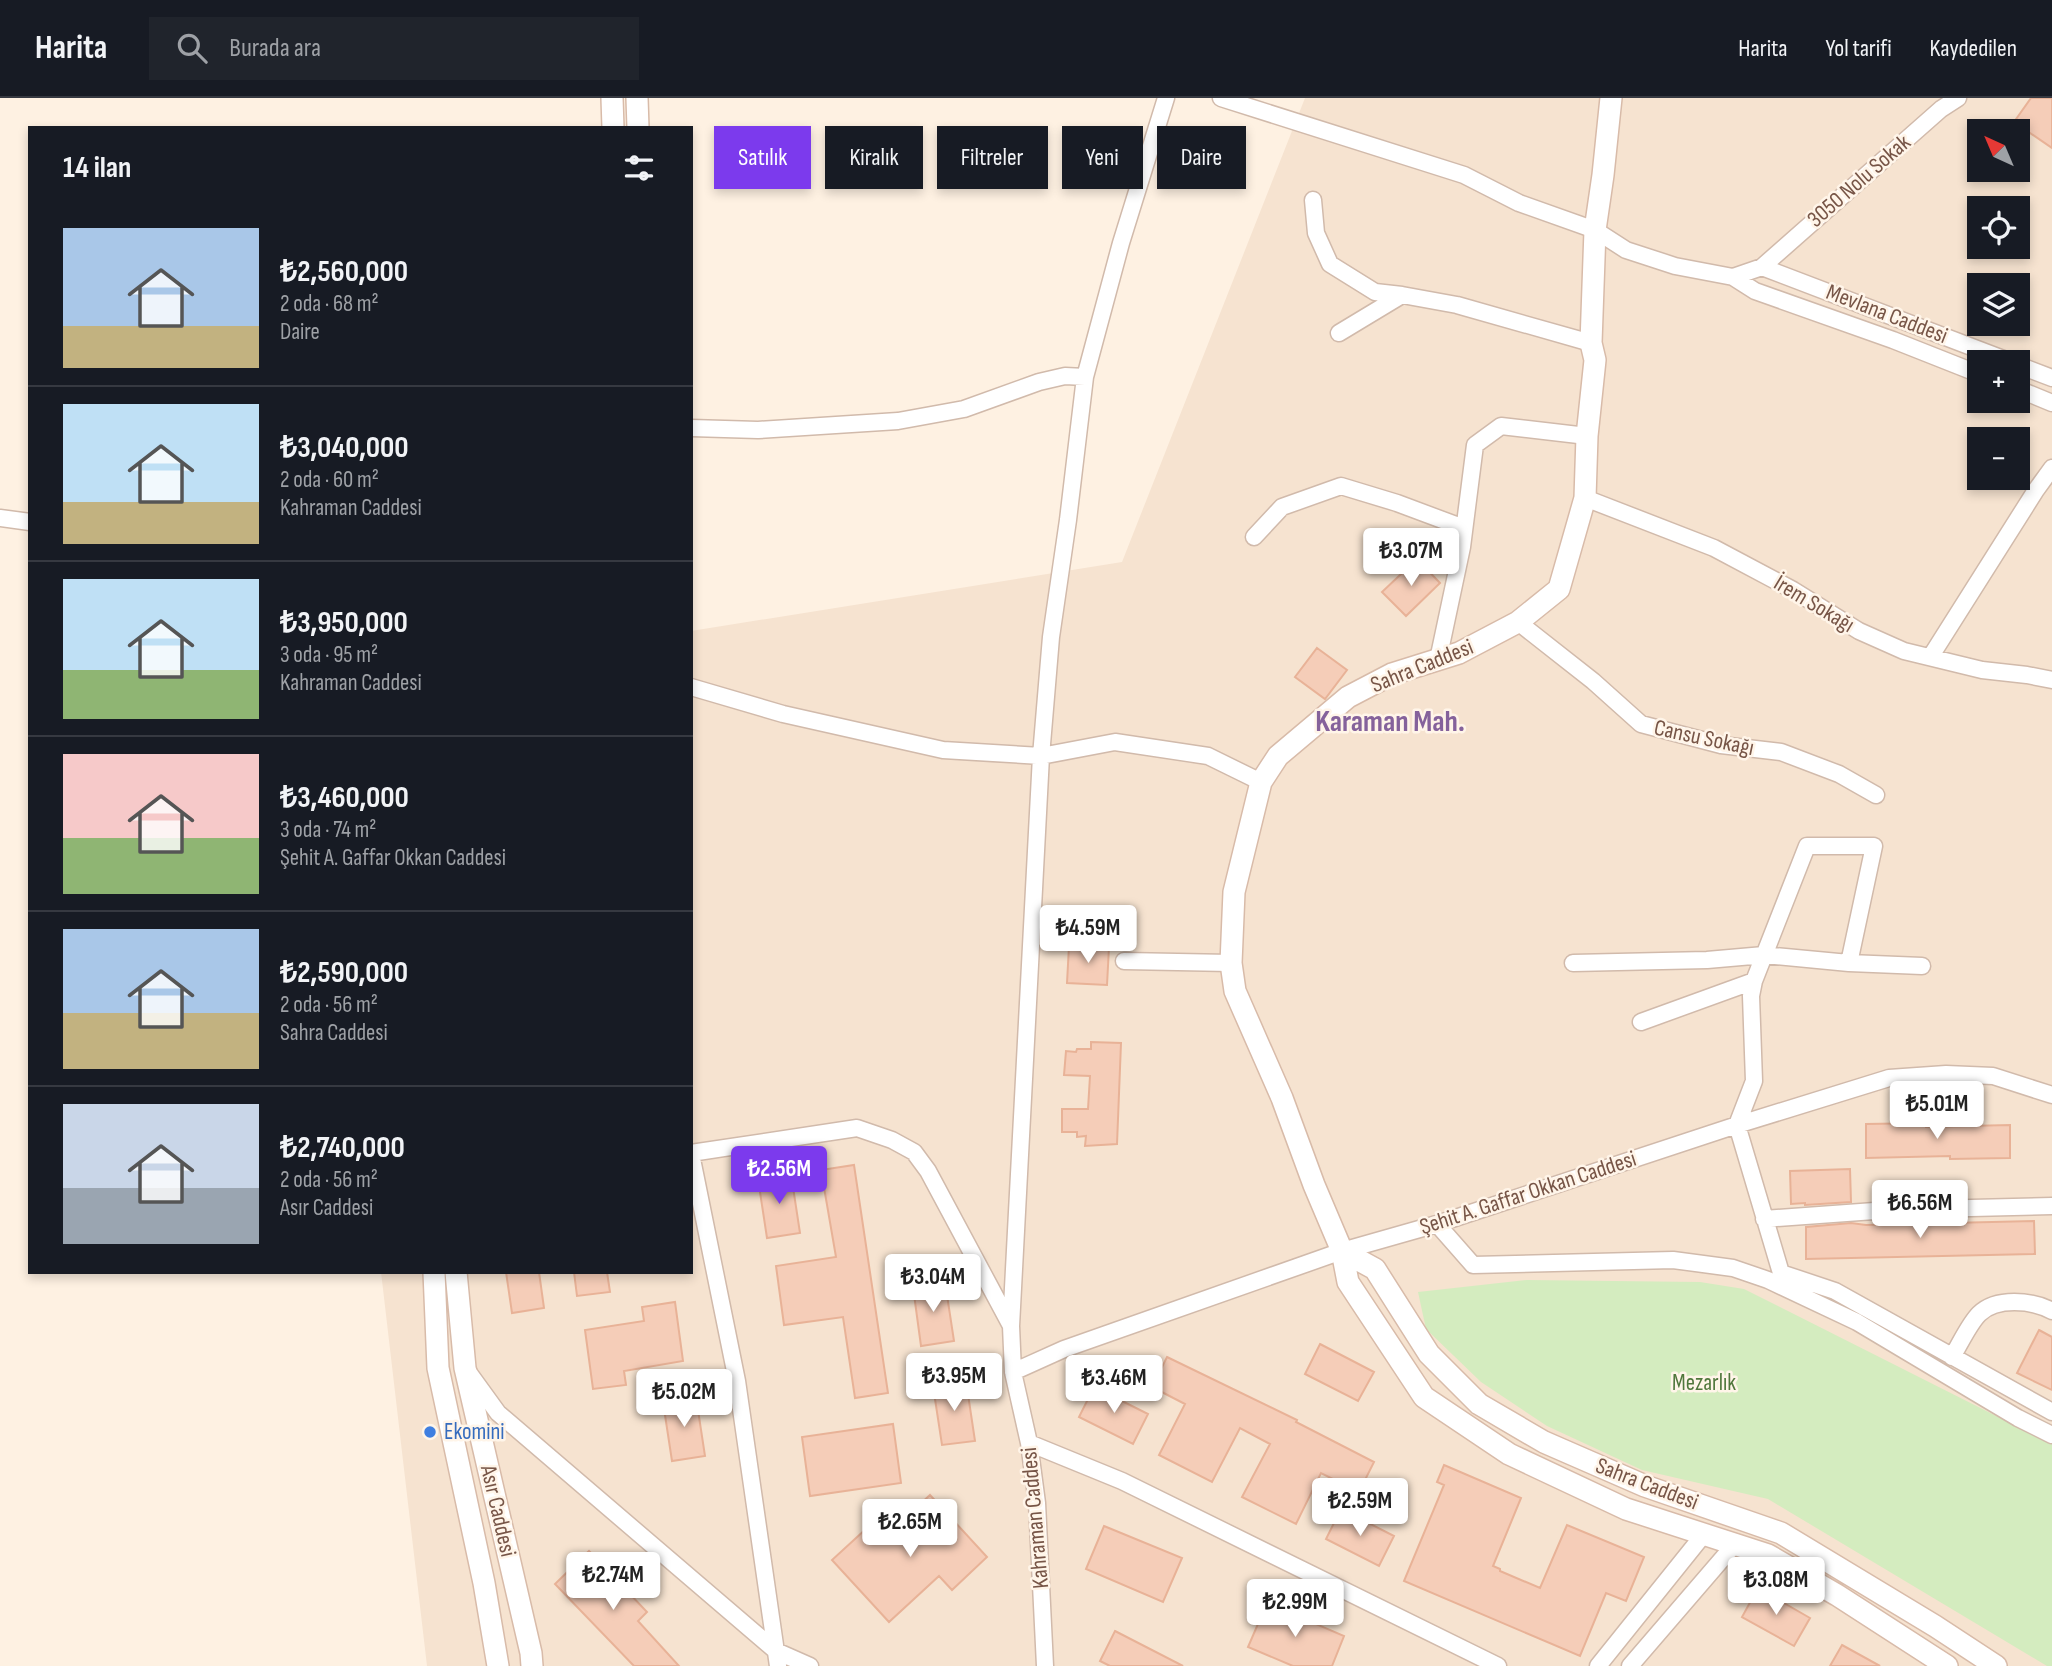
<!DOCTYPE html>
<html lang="tr">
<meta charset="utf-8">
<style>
:root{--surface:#171b24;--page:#20242c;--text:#f1f3f6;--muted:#9ea1a6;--line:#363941;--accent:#7c3aed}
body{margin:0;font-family:"Sofia Sans Condensed",sans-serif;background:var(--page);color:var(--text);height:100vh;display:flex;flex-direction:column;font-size:26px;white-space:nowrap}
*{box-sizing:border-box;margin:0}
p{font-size:23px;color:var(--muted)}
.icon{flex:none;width:38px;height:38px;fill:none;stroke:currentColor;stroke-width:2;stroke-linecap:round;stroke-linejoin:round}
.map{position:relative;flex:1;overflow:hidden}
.panel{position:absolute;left:28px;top:28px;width:665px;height:1148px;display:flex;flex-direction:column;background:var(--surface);border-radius:0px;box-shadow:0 4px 10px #0003}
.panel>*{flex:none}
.hud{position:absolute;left:714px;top:28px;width:665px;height:63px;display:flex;gap:14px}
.needle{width:46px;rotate:316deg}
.tools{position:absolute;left:1967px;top:21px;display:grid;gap:14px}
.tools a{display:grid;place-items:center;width:63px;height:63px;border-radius:0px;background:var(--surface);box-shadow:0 4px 10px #0003;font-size:35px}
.price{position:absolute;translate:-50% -60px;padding:0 16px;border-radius:7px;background:#fff;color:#222;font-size:23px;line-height:46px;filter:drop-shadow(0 2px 4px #0008)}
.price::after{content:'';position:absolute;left:50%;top:42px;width:21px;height:16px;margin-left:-10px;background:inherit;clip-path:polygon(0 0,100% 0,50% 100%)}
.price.active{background:var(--accent);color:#fff}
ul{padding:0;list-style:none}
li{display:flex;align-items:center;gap:21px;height:175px;padding:0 35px}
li+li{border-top:2px solid var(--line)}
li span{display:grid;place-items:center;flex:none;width:196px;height:140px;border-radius:0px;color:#555}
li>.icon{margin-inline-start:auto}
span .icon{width:84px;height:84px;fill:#fffc;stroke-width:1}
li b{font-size:30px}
h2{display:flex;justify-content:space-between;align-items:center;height:84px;padding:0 35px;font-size:30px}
.chip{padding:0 24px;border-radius:0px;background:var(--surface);box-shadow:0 4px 10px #0003;font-size:24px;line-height:63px}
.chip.active{background:var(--accent);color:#fff}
header{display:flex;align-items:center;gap:42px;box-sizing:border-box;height:98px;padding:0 35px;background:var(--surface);border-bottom:2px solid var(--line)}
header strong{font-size:33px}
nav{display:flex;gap:38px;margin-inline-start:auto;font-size:24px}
.search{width:490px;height:63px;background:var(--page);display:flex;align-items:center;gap:18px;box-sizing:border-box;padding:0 24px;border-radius:0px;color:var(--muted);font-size:26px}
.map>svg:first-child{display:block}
</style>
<header>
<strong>Harita</strong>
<div class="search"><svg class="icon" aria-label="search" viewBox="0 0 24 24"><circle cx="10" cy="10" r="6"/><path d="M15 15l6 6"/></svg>Burada ara</div>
<nav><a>Harita</a><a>Yol tarifi</a><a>Kaydedilen</a></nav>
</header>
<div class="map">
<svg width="2052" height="1568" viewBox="0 0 2052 1568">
<rect width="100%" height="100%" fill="#fef1e2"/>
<path fill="#f6e3d0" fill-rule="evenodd" d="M1305,0H2052V1568H427L381,1174H691V533L1122,464ZM1979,33H2018V72H1979ZM1979,110H2018V149H1979ZM1979,187H2018V226H1979ZM1979,264H2018V303H1979ZM1979,341H2018V380H1979Z"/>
<path fill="#d4ecbf" d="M1527,1182L1700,1184L1744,1191L2052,1346V1568H2047L1768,1401L1642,1372L1547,1328L1481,1284L1426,1231L1418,1194Z"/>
<path fill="#f5cdb8" stroke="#e8b297" stroke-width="2" d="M2031,0H2052V50L2014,24Z
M1417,461L1440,485L1406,518L1382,494Z
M1317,550L1347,572L1325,601L1295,579Z
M1069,848L1109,849L1107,887L1067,885Z
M1091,944L1121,945L1117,1046L1085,1048L1086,1038L1077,1039V1034H1062V1011H1088L1090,978L1064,977L1066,953L1076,954L1077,951H1091Z
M1926,1025V1029L2010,1027V1060L1950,1061V1058L1866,1060V1026Z
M854,1067L888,1295L855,1300L843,1219L784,1227L776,1168L836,1159L821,1072Z
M1850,1071L1851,1104L1805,1107V1105L1791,1106L1790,1073Z
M791,1076L800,1135L767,1140L758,1081Z
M2034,1123L2035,1156L1806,1161V1129L1851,1125L1866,1127Z
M506,1174H539L544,1210L512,1215Z
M574,1174H607L610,1194L577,1198Z
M945,1184L954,1243L921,1248L913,1189Z
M675,1204L683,1263L624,1273L626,1287L593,1291L585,1232L644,1223L642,1209Z
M2039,1232L2052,1239V1292L2017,1275Z
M1320,1246L1374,1274L1358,1303L1305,1276Z
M1167,1259L1297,1322L1296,1324L1374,1364L1359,1394L1321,1375L1296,1426L1242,1399L1270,1346L1240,1330L1212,1384L1159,1357L1185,1306L1152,1289Z
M966,1283L975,1343L942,1347L933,1288Z
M1094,1289L1148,1316L1133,1346L1079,1319Z
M696,1299L705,1358L672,1363L663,1304Z
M893,1326L901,1385L810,1398L802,1339Z
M1444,1367L1521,1400L1493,1468L1500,1471V1473L1540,1490L1567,1427L1644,1459L1626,1503L1606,1495L1580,1558L1404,1483L1444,1387L1437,1384Z
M930,1397L987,1459L952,1492L939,1478L889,1524L832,1462L867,1430L879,1444Z
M1341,1411L1394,1438L1379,1468L1326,1441Z
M1104,1428L1182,1460L1163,1504L1086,1471Z
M589,1453L647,1514L638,1523L679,1568H634L555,1486Z
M1758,1490L1810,1520L1794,1548L1742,1519Z
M1267,1505L1344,1538L1332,1568H1293L1248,1549Z
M1115,1533L1183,1568H1110L1100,1563Z
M1842,1547L1880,1568H1830Z"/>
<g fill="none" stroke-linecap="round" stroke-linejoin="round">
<g stroke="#d1baab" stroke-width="19">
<path id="street" d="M1221,0L1464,77L1519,105L1595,132L1626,152L1675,168L1733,179L1762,169L1941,11L1958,0
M1313,102L1316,135L1330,166L1375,194L1402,197L1457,207L1591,245
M1762,169L2011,264
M1733,179L1755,193L1893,242L1979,276
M1339,235L1402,197
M2018,267L2052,280
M2018,291L2052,305
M691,330L758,332L898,323L964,311L1039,284L1065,278L1085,279
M1585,400L1714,450L1793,492L1859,533L1904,553L1982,572L2027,577L2052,582
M0,420L30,424
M1254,439L1282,409L1341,388L1397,405L1464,430
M1518,524L1593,583L1641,626L1721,647L1781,654L1839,676L1876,697
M1931,558L2036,392L2052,370
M1438,562L1462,449L1475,347L1501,328L1587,338
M691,589L783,616L943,652L1041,658L1115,644L1208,658L1261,684
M1124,863L1231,865
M1573,865L1707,862L1764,857L1849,865L1922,868
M1849,865L1874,748H1807L1754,883L1751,898L1754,983L1737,1027L1781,1175L1835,1193L2052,1314
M1641,924L1754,883
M691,1055L857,1030L892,1042L914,1054L928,1073L1010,1226
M691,1056L737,1283L778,1568
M1764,1121L1888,1112L2052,1108
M1437,1126L1473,1167L1673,1162L1733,1170L1768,1182L1857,1224L2018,1320L2052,1337
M1952,1259C1960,1246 1969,1226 1979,1216C1996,1199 2032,1202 2052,1213
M1013,1274L1064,1251L1342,1153L1437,1126L1737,1027L1889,980L1946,976L1993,978L2052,997
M469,1275L498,1315L776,1553L810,1568
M1029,1345L1122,1383L1498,1568
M1045,1568L1037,1405L1029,1345L1013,1274L1011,1228L1041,658L1051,539L1068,422L1085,279L1121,145L1166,0
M1598,1568L1704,1436
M1630,1568L1735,1446"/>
</g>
<g stroke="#d8bba9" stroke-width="24">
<path id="secondary" d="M612,0L613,30
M637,0L638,30
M1611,0L1603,77L1595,132L1591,245L1595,262L1587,338L1585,400L1559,491L1518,524L1459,555L1392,576L1348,599L1278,658L1261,684L1234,794L1231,865L1235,893L1282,1000L1314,1087L1342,1153L1348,1184L1424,1299L1509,1356L1626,1411L1768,1457L1837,1497L1947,1568
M1342,1153L1375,1171L1429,1256L1479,1306L1544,1344L1645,1388L1781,1435L1935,1528L1996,1568
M434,1174L438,1270L484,1485L498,1568
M456,1174L465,1270L531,1555L532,1568"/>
</g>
<use href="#street" stroke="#fff" stroke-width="16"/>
<use href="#secondary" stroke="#fff" stroke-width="21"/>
</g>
<circle fill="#3f7fe0" stroke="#fff5e9" stroke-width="2.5" cx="430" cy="1334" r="7"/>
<g text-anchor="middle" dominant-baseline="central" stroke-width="5" stroke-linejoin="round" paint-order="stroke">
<g font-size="23" fill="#775547" stroke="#fff5e9">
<text transform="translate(1859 83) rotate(-41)">3050 Nolu Sokak</text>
<text transform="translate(1887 216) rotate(21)">Mevlana Caddesi</text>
<text transform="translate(1814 506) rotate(31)">İrem Sokağı</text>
<text transform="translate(1422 568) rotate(-22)">Sahra Caddesi</text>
<text transform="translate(1704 640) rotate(12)">Cansu Sokağı</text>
<text transform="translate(1528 1095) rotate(-18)">Şehit A. Gaffar Okkan Caddesi</text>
<text transform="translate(1647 1386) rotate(21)">Sahra Caddesi</text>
<text transform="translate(498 1413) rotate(77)">Asır Caddesi</text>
<text transform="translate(1035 1420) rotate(-95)">Kahraman Caddesi</text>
</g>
<g font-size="23" fill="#50773c" stroke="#fff5e9">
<text x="1704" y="1285">Mezarlık</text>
</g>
<g font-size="23" fill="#366cbe" stroke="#fff5e9" text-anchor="start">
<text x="444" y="1334">Ekomini</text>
</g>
<g font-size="30" font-weight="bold" fill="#85629b" stroke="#fff5e9">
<text x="1390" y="624">Karaman Mah.</text>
</g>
</g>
</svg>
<div class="tools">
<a><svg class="needle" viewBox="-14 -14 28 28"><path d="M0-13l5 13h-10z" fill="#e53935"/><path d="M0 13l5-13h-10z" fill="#9ea1a6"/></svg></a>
<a><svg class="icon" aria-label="locate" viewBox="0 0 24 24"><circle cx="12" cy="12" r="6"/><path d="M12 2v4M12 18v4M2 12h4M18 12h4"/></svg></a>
<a><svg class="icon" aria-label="layers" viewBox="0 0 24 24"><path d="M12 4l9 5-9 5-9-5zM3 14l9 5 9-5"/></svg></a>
<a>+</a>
<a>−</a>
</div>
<b class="price" style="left:1411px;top:490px">₺3.07M</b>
<b class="price" style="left:1088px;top:867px">₺4.59M</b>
<b class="price" style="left:1937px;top:1043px">₺5.01M</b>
<b class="price active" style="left:779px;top:1108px">₺2.56M</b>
<b class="price" style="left:1920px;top:1142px">₺6.56M</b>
<b class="price" style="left:933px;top:1216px">₺3.04M</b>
<b class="price" style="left:954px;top:1315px">₺3.95M</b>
<b class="price" style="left:1114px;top:1317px">₺3.46M</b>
<b class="price" style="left:684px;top:1331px">₺5.02M</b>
<b class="price" style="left:1360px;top:1440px">₺2.59M</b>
<b class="price" style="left:910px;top:1461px">₺2.65M</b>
<b class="price" style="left:613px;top:1514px">₺2.74M</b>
<b class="price" style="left:1776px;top:1519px">₺3.08M</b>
<b class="price" style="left:1295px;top:1541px">₺2.99M</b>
<div class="hud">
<a class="chip active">Satılık</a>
<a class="chip">Kiralık</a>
<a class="chip">Filtreler</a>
<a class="chip">Yeni</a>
<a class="chip">Daire</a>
</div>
<section class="panel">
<h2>14 ilan<svg class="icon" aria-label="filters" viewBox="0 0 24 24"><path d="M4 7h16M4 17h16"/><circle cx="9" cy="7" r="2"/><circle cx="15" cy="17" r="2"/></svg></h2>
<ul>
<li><span style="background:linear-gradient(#a9c7e8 70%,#c2b280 0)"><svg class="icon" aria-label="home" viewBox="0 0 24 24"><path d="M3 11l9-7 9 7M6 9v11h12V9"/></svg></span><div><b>₺2,560,000</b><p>2 oda · 68 m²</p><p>Daire</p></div></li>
<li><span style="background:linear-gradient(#bfe0f5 70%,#c2b280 0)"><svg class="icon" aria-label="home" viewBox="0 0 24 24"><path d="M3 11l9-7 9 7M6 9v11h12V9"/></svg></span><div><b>₺3,040,000</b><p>2 oda · 60 m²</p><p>Kahraman Caddesi</p></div></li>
<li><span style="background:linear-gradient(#bfe0f5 65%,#8fb573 0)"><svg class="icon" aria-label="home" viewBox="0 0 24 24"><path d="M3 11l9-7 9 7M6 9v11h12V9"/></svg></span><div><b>₺3,950,000</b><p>3 oda · 95 m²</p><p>Kahraman Caddesi</p></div></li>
<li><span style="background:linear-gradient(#f6c9c9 60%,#8fb573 0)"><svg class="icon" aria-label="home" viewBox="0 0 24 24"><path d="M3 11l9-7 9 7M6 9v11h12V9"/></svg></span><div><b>₺3,460,000</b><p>3 oda · 74 m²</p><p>Şehit A. Gaffar Okkan Caddesi</p></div></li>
<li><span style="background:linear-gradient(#a9c7e8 60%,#c2b280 0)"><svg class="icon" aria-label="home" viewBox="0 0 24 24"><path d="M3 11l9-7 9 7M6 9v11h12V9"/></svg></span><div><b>₺2,590,000</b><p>2 oda · 56 m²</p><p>Sahra Caddesi</p></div></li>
<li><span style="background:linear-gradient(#c9d6e8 60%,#9aa5b1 0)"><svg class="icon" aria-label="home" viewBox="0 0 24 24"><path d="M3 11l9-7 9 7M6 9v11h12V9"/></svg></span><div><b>₺2,740,000</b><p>2 oda · 56 m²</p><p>Asır Caddesi</p></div></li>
</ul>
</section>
</div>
